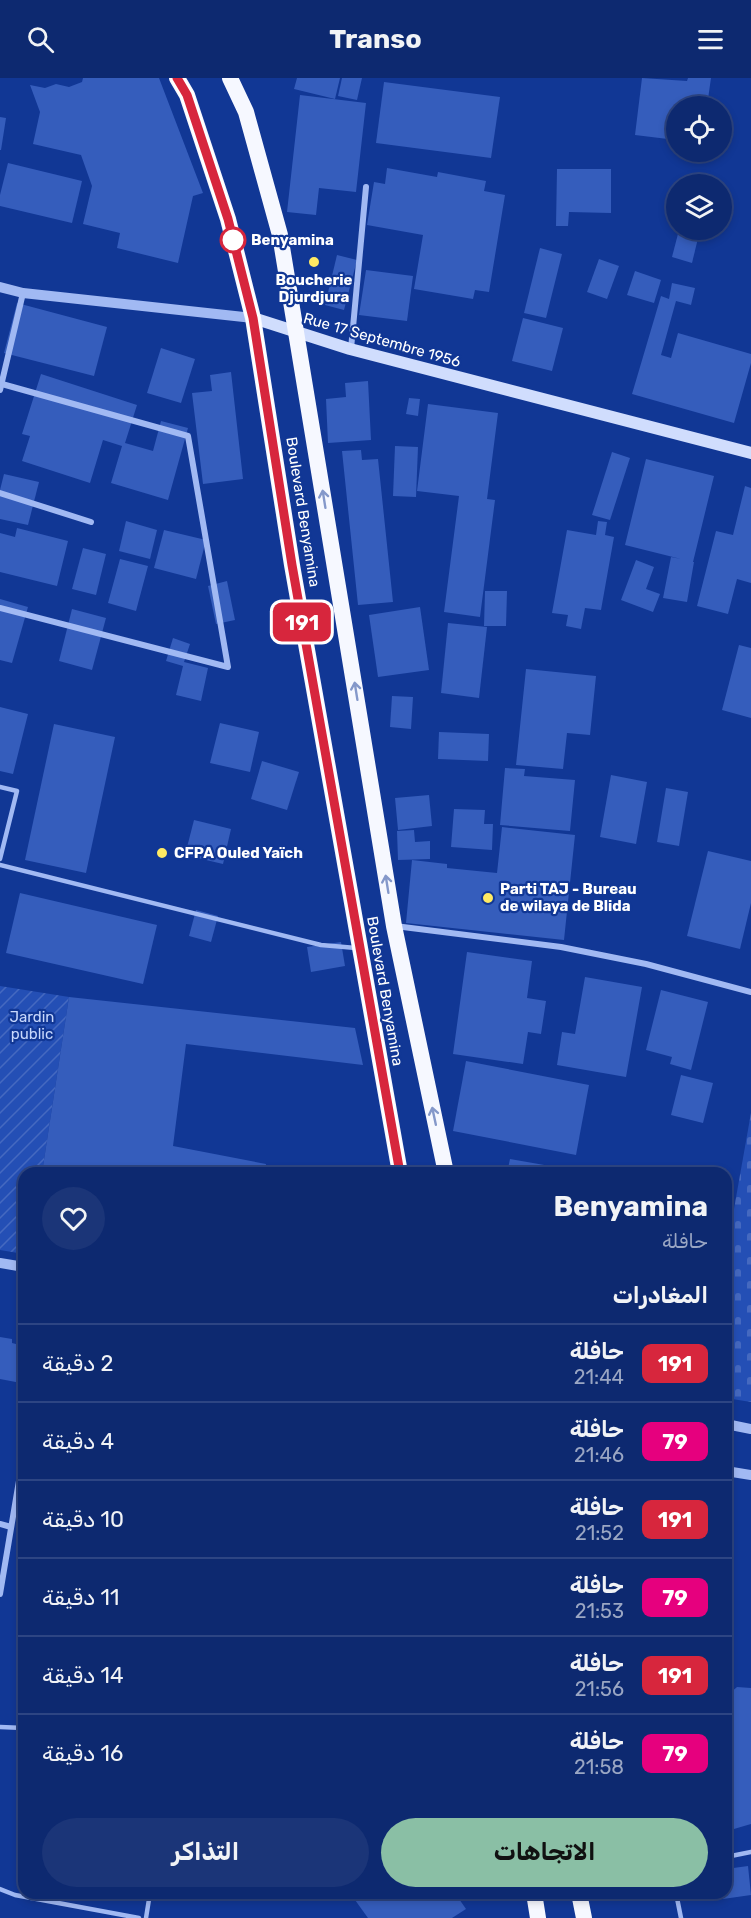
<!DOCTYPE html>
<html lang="ar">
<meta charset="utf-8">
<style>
body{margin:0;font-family:Rubik,Cairo,sans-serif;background:#1b3578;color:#f1f3f6;direction:rtl;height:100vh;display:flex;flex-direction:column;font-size:22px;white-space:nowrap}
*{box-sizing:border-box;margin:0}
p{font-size:20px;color:#9aa6c3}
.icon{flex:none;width:33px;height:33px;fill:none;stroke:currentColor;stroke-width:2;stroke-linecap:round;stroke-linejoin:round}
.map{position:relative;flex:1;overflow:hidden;direction:ltr}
.details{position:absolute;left:18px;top:1089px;width:714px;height:732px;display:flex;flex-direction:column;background:#0d2970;border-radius:18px;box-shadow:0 3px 9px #0003,0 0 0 2px #2d4583;direction:rtl}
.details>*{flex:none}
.badge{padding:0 12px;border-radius:9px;font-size:21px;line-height:39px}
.tools{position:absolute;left:666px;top:18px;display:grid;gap:12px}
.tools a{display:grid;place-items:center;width:66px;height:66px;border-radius:50%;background:#0d2970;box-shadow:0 3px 9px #0003,0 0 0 2px #2d4583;font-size:30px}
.map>.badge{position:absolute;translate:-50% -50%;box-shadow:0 0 0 3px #fff}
h2{padding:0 24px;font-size:22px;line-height:54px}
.round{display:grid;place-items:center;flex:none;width:63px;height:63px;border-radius:32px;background:#1b3578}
.head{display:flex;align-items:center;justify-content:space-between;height:102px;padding:0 24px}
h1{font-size:28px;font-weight:700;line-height:45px}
.cta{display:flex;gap:12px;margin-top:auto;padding:12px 24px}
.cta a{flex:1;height:69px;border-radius:36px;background:#8abfa5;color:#111;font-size:24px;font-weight:700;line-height:69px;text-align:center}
.cta a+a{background:#1b3578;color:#f1f3f6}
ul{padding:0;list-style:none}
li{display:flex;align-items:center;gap:18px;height:78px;padding:0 24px;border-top:2px solid #2d4583}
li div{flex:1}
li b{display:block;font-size:22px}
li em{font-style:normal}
li .badge{min-width:66px;font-weight:700;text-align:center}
header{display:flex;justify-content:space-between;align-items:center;height:78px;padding:0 24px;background:#0d2970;font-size:27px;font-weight:700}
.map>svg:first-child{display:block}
</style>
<header><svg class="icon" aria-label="menu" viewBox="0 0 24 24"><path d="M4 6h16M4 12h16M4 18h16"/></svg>Transo<svg class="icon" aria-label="search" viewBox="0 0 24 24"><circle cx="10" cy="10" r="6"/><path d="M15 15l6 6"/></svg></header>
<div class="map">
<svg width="751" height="1840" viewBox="0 0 751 1840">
<defs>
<pattern id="cemetery-stones" width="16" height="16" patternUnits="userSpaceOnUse" patternTransform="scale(1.5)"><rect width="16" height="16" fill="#244fb5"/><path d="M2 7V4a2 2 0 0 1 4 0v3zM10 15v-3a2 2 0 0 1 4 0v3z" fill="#4569c0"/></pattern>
<pattern id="garden-furrows" width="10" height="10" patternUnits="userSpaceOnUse" patternTransform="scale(1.5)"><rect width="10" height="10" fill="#244fb5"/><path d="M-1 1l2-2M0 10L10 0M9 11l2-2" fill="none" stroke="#4569c0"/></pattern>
</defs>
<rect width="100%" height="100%" fill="#113795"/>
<polygon fill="url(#cemetery-stones)" points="751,1035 751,1324 726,1320 726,1176"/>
<polygon fill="url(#garden-furrows)" points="0,908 69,919 42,1095 24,1095 24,1176 0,1172"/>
<g fill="#355dbc">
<polygon points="83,0 159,0 203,115 193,118 178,185 117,170 120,155 83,146 92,108 81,77 33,66 40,34 30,7 45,10 56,6 69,9 82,4"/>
<polygon points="297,0 340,0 335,21 294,11"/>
<polygon points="342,0 362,0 357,22 338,18"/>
<polygon points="642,0 687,3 688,0 711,0 707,28 676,28 676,62 635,57"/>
<polygon points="384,4 500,19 491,80 376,65"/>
<polygon points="300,17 366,25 356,114 319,110 316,137 287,134"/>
<polygon points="0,39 6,40 1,72 0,72"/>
<polygon points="8,85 82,103 72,145 0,128 0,117"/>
<polygon points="387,90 437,99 438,94 486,103 484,113 505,117 489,214 475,212 473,221 414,211 423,157 367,147 374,104 385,106"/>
<polygon points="557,91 611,91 611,135 569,134 568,148 556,148"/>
<polygon points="679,152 700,152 692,185 672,179"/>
<polygon points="540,170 562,176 546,240 524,235"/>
<polygon points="337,177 357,182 344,232 325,227"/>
<polygon points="599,181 619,188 607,221 587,214"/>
<polygon points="366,192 413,198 407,243 359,237"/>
<polygon points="635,193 661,202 654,225 627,217"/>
<polygon points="672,205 695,210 691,227 676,223 661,277 671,280 678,255 751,276 751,285 734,345 632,316 661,218 669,221"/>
<polygon points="17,225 107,249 94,298 4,275"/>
<polygon points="523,240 563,250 552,293 512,283"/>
<polygon points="161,270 195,281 181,325 147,315"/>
<polygon points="231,294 243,401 203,406 192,315 212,313 210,297"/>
<polygon points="41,296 137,327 125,365 153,373 161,343 188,350 168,422 111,405 122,368 103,362 90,405 22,383 30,358 22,356"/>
<polygon points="368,303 371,362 328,365 326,321 346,319 345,305"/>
<polygon points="409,320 420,321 418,338 406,336"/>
<polygon points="428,326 498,335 487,421 495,422 480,539 444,534 459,418 417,413"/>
<polygon points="395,368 418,369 416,419 393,418"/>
<polygon points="361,372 362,382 378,381 393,524 358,527 342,373"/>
<polygon points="612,374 630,380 610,442 592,437"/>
<polygon points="646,381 714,398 693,484 694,484 687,524 663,520 671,479 681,481 625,467"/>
<polygon points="4,396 39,404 28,447 0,441 0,412"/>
<polygon points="745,408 751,410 751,505 737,501 728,536 697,528 716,453 733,457"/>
<polygon points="126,443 157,452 150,481 119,473"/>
<polygon points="598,443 607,444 605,457 614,459 601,532 585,530 581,551 566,548 568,537 552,535 567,452 596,457"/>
<polygon points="17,450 68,463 57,508 0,494 0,455 15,459"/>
<polygon points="164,452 206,462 196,501 154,490"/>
<polygon points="83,470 106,476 96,517 72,511"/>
<polygon points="120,481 148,488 136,533 108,525"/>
<polygon points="636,482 654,489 646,511 660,516 653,534 621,522"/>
<polygon points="227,503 235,542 216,546 208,508"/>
<polygon points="485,513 507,513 506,548 484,548"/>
<polygon points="0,521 28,529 12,585 0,582"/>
<polygon points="420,529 429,592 378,599 369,537"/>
<polygon points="72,531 106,540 92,592 59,583"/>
<polygon points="448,545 487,549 479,620 441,615"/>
<polygon points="173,560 190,566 184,584 208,590 201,623 176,617 183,588 166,583"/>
<polygon points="739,567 751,570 751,640 722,632"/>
<polygon points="526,591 596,598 590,657 567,655 563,691 516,687"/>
<polygon points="392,618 413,619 411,651 390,649"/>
<polygon points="0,629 28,636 13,696 0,693"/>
<polygon points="220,645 259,654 250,694 210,685"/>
<polygon points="54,646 115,659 86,795 25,782"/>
<polygon points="439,654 489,656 488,683 438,681"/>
<polygon points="262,683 299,694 287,732 251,721"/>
<polygon points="505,690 525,691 524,698 575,702 570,753 500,747"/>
<polygon points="611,697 647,704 636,766 600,759"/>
<polygon points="666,710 688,714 679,768 657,764"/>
<polygon points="429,717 432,748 398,752 395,720"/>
<polygon points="454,731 485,732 484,746 493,746 492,772 451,769"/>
<polygon points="194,742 231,751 223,786 185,777"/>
<polygon points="502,749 575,757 564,862 406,845 412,782 447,786 447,790 497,795"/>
<polygon points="414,752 415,764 430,763 430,781 398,782 397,753"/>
<polygon points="708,773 751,783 751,825 740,871 687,858"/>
<polygon points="20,815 157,847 143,906 6,875"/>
<polygon points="196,832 218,838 211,864 189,858"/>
<polygon points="341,864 345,888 311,894 307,869"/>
<polygon points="467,874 532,883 527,920 546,923 541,956 528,954 523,986 453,976"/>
<polygon points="585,899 642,909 626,999 557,987 562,954 575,956"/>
<polygon points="661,912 708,924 691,992 670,986 672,979 646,972"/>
<polygon points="69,919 355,950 363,987 186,966 173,1068 266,1086 265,1095 42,1095"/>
<polygon points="466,983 589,1007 576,1077 453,1053"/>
<polygon points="681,997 713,1005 703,1045 671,1037"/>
<polygon points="510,1081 550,1088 549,1095 507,1095"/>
<polygon points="0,1259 12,1261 12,1265 24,1268 24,1287 21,1305 0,1301"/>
<polygon points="737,1609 751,1610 751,1746 727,1753 727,1626 729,1616"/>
<polygon points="748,1788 751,1817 723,1821 722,1815 726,1815 726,1791"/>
<polygon points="350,1815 455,1815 466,1831 452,1840 368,1840"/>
</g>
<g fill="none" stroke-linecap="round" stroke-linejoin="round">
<g stroke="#a1b9f3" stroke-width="4.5">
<polyline points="0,709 17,713 0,781"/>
<polyline points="0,787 321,867 356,870"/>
<polyline points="0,1649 24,1650"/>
<polyline points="726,1779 751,1774"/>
<polyline points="0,1811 15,1817 139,1840"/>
<polyline points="676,1815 681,1840"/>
<polyline points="146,1840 150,1815"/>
</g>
<g stroke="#a1b9f3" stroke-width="6">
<polyline points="351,271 366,109"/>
<polyline points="0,312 23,215"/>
<polyline points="0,415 91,444"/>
<polyline points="0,530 228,589 188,358 2,306"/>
<polyline points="395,848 561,869 646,886 751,914"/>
<polyline points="0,1446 11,1449"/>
<polyline points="0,1516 24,1373"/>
</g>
<g stroke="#a1b9f3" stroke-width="10">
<polyline points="0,209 23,215 253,240"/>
<polyline points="0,1185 24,1189"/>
<polyline points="726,1346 751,1351"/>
<polyline points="726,1393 751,1397"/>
</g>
<polyline stroke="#d0ddfd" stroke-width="12" points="253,240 350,271 751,375"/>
<g stroke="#f6f8ff" stroke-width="16">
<polyline points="177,0 187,17 228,141 253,240 292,487 400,1095"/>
<polyline points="230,0 246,34 280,157 394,848 446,1095"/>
<polyline points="534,1815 538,1840"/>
<polyline points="579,1815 584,1840"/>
</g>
</g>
<defs><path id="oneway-shaft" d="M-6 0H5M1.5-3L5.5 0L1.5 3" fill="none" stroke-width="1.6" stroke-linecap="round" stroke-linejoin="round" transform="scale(1.5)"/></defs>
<g stroke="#8498ca">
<use href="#oneway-shaft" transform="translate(324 421) rotate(-99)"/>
<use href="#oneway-shaft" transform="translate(356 613) rotate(-99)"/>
<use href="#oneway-shaft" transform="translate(387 806) rotate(-99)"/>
<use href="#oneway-shaft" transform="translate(434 1038) rotate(-102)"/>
</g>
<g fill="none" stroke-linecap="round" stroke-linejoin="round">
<defs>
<polyline id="line" points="177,0 187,17 228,141 253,240 292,487 400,1095"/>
</defs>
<use href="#line" stroke="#fff" stroke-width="14"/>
<use href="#line" stroke="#d7263d" stroke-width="9"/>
</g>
<circle fill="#fff" stroke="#d7263d" stroke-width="3" cx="233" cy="162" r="12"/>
<g fill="#ffea63" stroke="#113795" stroke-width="2">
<circle cx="314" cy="184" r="6"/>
<circle cx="162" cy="775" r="6"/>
<circle cx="488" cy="820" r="6"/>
</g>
<g text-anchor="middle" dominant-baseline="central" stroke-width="4.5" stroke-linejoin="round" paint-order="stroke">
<g font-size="15" font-weight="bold" fill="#fff" stroke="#113795" text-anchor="start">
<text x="251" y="162">Benyamina</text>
</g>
<g font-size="15" font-weight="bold" fill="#fff" stroke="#113795" text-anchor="start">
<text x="314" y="202" text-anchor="middle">Boucherie<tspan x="314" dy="17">Djurdjura</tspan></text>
<text x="174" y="775">CFPA Ouled Yaïch</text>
<text x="500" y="811">Parti TAJ - Bureau<tspan x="500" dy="17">de wilaya de Blida</tspan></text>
</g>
<g font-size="15" fill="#fff" stroke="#113795">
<text transform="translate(382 262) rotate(16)">Rue 17 Septembre 1956</text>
<text transform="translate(303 434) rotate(81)">Boulevard Benyamina</text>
<text transform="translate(385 913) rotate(80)">Boulevard Benyamina</text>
</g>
<g font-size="15" fill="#c8d8fd" stroke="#113795">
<text x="32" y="939">Jardin<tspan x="32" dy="17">public</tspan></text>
</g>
</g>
</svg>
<div class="tools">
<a><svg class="icon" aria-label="locate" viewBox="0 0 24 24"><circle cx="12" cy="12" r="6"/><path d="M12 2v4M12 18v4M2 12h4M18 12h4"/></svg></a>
<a><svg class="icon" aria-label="layers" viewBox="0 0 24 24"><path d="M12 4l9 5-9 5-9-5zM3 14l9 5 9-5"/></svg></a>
</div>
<b class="badge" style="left:302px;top:544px;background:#d7263d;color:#fff">191</b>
<section class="details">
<div class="head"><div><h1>Benyamina</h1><p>حافلة</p></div><a class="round"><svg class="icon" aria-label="heart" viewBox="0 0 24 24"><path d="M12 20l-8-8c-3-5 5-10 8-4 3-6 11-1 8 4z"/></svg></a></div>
<h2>المغادرات</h2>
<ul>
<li><span class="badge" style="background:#d7263d;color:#fff">191</span><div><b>حافلة</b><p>21:44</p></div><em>2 دقيقة</em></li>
<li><span class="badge" style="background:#e6007e;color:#fff">79</span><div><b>حافلة</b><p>21:46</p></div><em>4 دقيقة</em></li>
<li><span class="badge" style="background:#d7263d;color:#fff">191</span><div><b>حافلة</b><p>21:52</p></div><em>10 دقيقة</em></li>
<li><span class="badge" style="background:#e6007e;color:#fff">79</span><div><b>حافلة</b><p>21:53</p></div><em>11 دقيقة</em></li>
<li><span class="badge" style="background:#d7263d;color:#fff">191</span><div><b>حافلة</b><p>21:56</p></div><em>14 دقيقة</em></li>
<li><span class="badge" style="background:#e6007e;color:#fff">79</span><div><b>حافلة</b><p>21:58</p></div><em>16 دقيقة</em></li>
</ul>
<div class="cta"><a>الاتجاهات</a><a>التذاكر</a></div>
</section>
</div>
